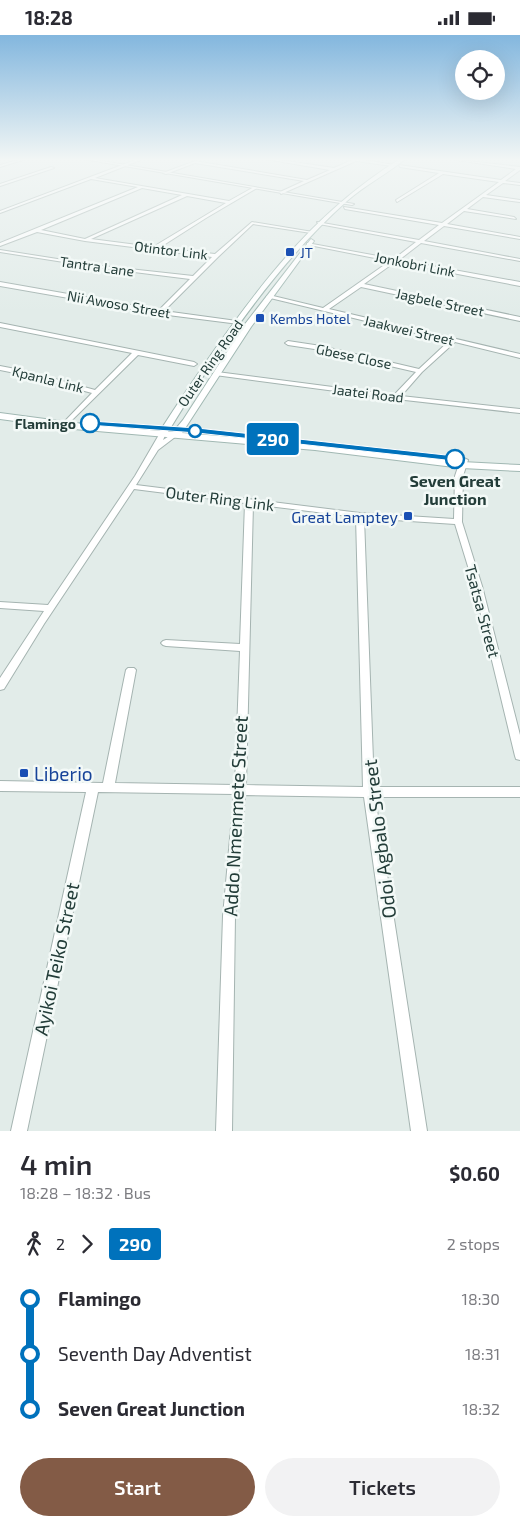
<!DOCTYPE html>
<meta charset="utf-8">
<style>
body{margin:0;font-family:"Exo 2",sans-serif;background:#f2f2f3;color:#2b2b33;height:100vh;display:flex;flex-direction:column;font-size:19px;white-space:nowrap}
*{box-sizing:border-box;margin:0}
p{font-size:16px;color:#7c7c81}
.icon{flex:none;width:28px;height:28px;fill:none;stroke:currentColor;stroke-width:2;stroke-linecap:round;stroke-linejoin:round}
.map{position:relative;height:1096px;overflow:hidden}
.details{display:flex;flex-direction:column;background:#fff;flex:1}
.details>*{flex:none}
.badge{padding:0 10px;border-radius:4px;font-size:18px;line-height:32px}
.buttons{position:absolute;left:455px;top:15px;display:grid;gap:10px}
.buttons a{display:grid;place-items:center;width:50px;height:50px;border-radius:50%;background:#fff;box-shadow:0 5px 20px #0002;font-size:25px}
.map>.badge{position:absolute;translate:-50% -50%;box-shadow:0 0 0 2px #fff}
.legs{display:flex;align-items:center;gap:8px;height:55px;padding:0 20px;font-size:16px}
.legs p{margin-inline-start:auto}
.overview{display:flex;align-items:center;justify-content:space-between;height:85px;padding:0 20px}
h1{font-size:28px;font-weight:600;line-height:38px}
.button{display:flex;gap:10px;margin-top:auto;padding:10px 20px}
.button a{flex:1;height:58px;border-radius:30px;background:#835b46;color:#fff;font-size:20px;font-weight:600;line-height:58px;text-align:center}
.button a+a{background:#f2f2f3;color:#2b2b33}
ul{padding:0 20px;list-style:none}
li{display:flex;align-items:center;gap:18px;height:55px;font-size:19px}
li i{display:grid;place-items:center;width:8px;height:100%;margin:0 6px;background:currentColor}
li i::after{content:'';width:12px;height:12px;margin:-6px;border:4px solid;border-radius:50%;background:#fff}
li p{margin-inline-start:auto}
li:first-child i{background:linear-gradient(#0000 50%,currentColor 0)}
li:last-child i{background:linear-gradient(currentColor 50%,#0000 0)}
.status{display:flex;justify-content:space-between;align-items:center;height:35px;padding:0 25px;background:#fff;direction:ltr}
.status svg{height:14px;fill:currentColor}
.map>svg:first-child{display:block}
</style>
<div class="status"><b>18:28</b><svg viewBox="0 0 49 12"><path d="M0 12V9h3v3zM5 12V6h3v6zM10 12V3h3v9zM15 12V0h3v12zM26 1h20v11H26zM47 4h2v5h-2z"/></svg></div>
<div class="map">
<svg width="520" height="1096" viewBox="0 0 520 1096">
<rect width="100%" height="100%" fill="#e2ece9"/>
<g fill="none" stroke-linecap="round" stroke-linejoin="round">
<defs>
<g id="minor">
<polygon points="21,124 26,124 0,132 0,130"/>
<path d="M 138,124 L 143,124 L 95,143 L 229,166 L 254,152 L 257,153 L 206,183 L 159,213 L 215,219 L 252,187 L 313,197 L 311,198 L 253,189 L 218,222 L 164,276 L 237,286 L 240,288 L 239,289 L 160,279 L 0,251 L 0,247 L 159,275 L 190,244 L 102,233 L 0,217 L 0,215 L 102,231 L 193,241 L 212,222 L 85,206 L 37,197 L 0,211 L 0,208 L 138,152 L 91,144 L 0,178 L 0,176 ZM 142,153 L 182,160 L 85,204 L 41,195 ZM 187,161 L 226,168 L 153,212 L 91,204 Z"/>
<polygon points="265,124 273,124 334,133 352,125 351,124 359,124 394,130 392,131 356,126 281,159 280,157 304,146 195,128 166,139 163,138 195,126 307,145 330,135"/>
<polygon points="450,124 520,132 520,135 505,146 520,148 520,150 503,148 486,160 520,165 520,167 483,162 467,174 514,182 516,184 464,176 447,189 520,202 520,204 444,191 424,206 520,224 520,226 421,208 399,225 520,247 520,251 395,227 364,249 520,282 520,286 361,252 329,274 520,319 520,323 455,307 422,337 401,361 520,374 520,378 396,364 215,340 214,339 217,337 394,360 416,337 321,315 288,310 285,308 288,306 321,311 419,334 449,306 266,262 269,260 323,273 390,226 309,210 307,210 307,208 394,224 416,207 319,189 317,187 419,205 439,190 345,174 344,172 442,188 499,147 443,139 397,167 396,165 439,138 400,132 399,130 501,145 516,134"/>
<polygon points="51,132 54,133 0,151 0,149"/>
<polygon points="0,288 194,327 197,329 194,331 138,320 67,390 65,391 62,389 63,388 92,358 25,340 0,335 0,331 26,336 95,355 132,318 0,292"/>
<path d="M 163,396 L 166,398 L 163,405 L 174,398 L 178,398 L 179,399 L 158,415 L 136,450 L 360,478 L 454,484 L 455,441 L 461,423 L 464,423 L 468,425 L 463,441 L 462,487 L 482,551 L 520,700 L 520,725 L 516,724 L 515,721 L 474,551 L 455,489 L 364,483 L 374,752 L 520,752 L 520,762 L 375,762 L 427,1096 L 411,1096 L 364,762 L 245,760 L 235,881 L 232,1096 L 216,1096 L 223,881 L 234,759 L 98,757 L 27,1096 L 11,1096 L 86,757 L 0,756 L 0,746 L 103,748 L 126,635 L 128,633 L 134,633 L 136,635 L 115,748 L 235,750 L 240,616 L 166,611 L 163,610 L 161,608 L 163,606 L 166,605 L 240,609 L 245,468 L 134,454 L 44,589 L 4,654 L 0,655 L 0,643 L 44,576 L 0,573 L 0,567 L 48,570 L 135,441 L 160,398 ZM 253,469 L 356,482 L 363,752 L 246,750 Z"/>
</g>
<polygon id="tertiary" points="83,124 91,124 354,169 352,170"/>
<path id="secondary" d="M 400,124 L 405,124 C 387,139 365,150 347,166 C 278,227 216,318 168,397 L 173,397 L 183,385 L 245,289 L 311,204 L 314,206 L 251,292 L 182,398 L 315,409 L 462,427 L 520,430 L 520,436 L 462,433 L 315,415 L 74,394 L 0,384 L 0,378 L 75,388 L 160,396 C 177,369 195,343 213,317 C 267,240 319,174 400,124 Z"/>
</defs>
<use href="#minor" stroke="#a5b4b1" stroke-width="2"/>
<use href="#tertiary" stroke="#a5b4b1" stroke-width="2"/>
<use href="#secondary" stroke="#a1b8b3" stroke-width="2"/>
<use href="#minor" fill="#fff" fill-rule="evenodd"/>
<use href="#tertiary" fill="#fff" fill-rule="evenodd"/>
<use href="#secondary" fill="#fff" fill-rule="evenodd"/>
</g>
<linearGradient id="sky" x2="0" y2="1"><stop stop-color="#83b7de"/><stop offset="0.45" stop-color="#f2f6f5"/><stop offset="1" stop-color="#f2f6f5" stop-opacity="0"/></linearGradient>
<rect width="520" height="277" fill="url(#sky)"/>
<polygon fill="#0072bc" stroke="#fff" points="90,386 197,393 455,421 459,424 455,426 197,398 88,390 88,387"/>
<g fill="#1a4fb4" stroke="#f3f9f7" stroke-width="2">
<rect x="285" y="212" width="10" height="10" rx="2.5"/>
<rect x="255" y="278" width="10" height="10" rx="2.5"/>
<rect x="403" y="476" width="10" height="10" rx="2.5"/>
<rect x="19" y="733" width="10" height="10" rx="2.5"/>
</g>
<g fill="#fff" stroke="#0072bc" stroke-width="2.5">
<circle cx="90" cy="388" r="9"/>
<circle cx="195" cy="396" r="6"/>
<circle cx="455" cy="424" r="9"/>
</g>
<g text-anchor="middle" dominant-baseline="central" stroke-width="5" stroke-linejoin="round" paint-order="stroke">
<g font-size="14" fill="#233d39" stroke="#f3f9f7">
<text transform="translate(171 215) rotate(7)">Otintor Link</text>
<text transform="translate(415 229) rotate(11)">Jonkobri Link</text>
<text transform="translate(97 231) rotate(8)">Tantra Lane</text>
<text transform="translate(440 267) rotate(12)">Jagbele Street</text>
<text transform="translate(119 269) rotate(10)">Nii Awoso Street</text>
<text transform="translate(409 295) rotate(13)">Jaakwei Street</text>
<text transform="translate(354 321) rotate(12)">Gbese Close</text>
<text transform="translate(210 328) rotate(-55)">Outer Ring Road</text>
<text transform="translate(48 344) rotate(14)">Kpanla Link</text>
<text transform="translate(368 358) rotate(7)">Jaatei Road</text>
</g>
<g font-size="14" fill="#164399" stroke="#f3f9f7" text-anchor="start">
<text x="300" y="217">JT</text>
<text x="270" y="283">Kembs Hotel</text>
</g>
<g font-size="14" font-weight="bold" fill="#233d39" stroke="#f3f9f7" text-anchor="end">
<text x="76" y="388">Flamingo</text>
</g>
<g font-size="16" font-weight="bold" fill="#233d39" stroke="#f3f9f7">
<text x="455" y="445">Seven Great<tspan x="455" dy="18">Junction</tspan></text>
</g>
<g font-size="16" fill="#233d39" stroke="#f3f9f7">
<text transform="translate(220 463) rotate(7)">Outer Ring Link</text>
<text transform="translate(483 576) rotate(75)">Tsatsa Street</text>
</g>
<g font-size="16" fill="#164399" stroke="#f3f9f7" text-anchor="end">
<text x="398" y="481">Great Lamptey</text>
</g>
<g font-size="19" fill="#164399" stroke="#f3f9f7" text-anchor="start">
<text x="34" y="738">Liberio</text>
</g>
<g font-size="19" fill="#233d39" stroke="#f3f9f7">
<text transform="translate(235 781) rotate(-87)">Addo Nmenmete Street</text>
<text transform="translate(379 804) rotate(-97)">Odoi Agbalo Street</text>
<text transform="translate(56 924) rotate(-78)">Ayikoi Teiko Street</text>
</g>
</g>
</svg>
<div class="buttons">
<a><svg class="icon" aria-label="locate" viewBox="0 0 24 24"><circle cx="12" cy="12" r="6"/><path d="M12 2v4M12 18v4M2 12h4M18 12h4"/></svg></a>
</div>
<b class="badge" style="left:273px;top:404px;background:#0072bc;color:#fff">290</b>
</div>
<section class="details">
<div class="overview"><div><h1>4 min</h1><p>18:28 – 18:32 · Bus</p></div><b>$0.60</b></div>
<div class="legs"><svg class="icon" aria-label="walk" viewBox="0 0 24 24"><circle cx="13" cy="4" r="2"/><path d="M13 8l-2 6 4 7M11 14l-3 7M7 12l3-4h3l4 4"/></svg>2<svg class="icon" aria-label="forward" viewBox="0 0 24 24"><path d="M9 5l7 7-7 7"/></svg><b class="badge" style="background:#0072bc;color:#fff">290</b><p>2 stops</p></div>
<ul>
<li><i style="color:#0072bc"></i><b>Flamingo</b><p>18:30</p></li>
<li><i style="color:#0072bc"></i><span>Seventh Day Adventist</span><p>18:31</p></li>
<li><i style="color:#0072bc"></i><b>Seven Great Junction</b><p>18:32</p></li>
</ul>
<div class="button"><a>Start</a><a>Tickets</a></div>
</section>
